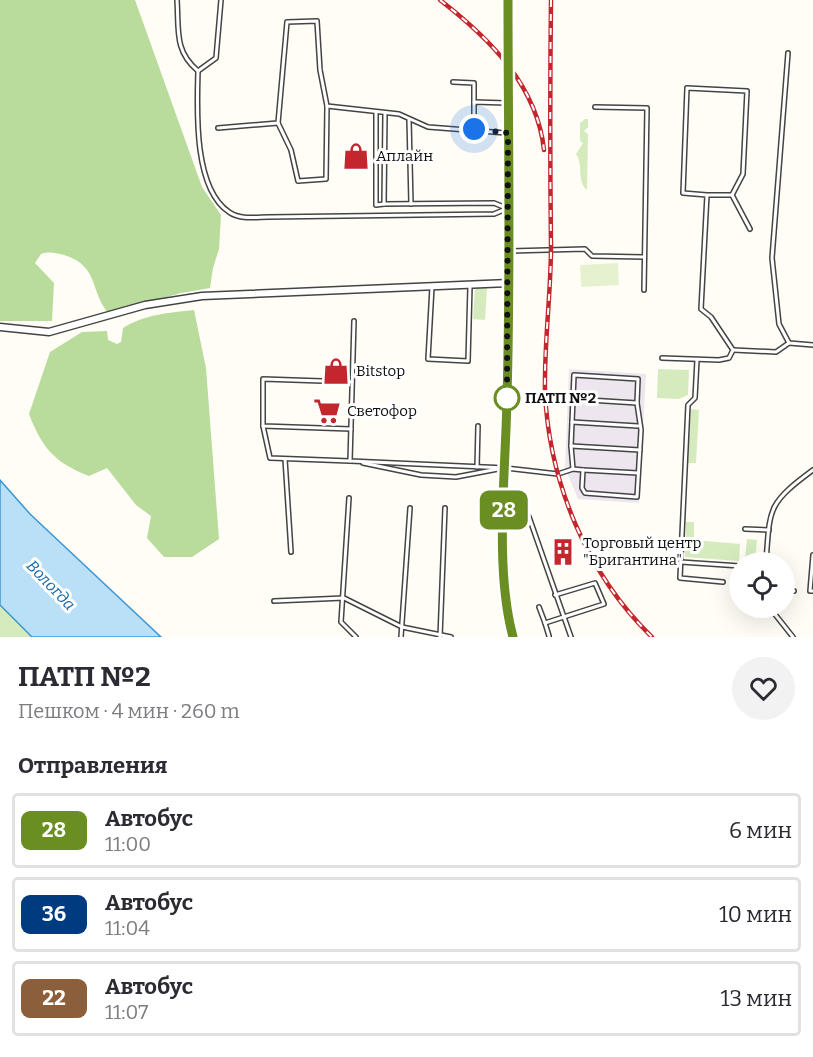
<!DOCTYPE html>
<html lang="ru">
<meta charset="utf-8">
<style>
body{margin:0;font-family:Bitter,serif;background:#f2f2f3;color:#2b2b33;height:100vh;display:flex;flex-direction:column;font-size:22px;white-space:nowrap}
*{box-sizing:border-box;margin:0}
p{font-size:20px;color:#7c7c81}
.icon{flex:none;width:33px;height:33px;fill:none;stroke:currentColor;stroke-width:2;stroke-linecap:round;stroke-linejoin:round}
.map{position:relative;height:637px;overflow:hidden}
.drawer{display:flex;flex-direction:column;background:#fff;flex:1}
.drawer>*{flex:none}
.badge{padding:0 12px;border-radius:9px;font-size:21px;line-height:39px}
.fabs{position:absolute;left:729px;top:552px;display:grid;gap:12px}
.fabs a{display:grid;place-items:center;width:66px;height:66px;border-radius:50%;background:#fff;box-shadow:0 6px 24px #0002;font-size:30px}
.you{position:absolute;width:30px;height:30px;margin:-15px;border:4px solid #fff;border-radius:50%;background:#1a73e8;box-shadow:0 0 0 9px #1a73e833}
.map>.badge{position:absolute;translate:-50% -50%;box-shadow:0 0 0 3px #fff}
h2{padding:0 18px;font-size:22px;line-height:54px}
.round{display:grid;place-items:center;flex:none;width:63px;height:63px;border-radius:32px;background:#f2f2f3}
.overview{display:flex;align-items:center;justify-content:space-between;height:102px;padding:0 18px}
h1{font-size:28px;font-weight:700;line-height:45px}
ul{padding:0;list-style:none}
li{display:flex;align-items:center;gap:18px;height:75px;margin:0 12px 9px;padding:0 6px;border:3px solid #e1e1e2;border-radius:6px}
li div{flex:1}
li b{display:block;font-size:22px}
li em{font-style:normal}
li .badge{min-width:66px;font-weight:700;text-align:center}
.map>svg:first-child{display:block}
</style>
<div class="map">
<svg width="813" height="637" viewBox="0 0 813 637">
<rect width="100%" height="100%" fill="#fffdf5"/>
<polygon fill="#eee6ef" points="569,369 646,374 639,503 578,499 565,468"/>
<g fill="#d5ebbd">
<path d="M 585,119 L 588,119 L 588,127 L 584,131 L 588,134 L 587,190 C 576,181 584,165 576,154 L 583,143 L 580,141 L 580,123 Z"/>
<polygon points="475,287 487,288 485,320 473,319"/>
<polygon points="658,369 689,370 688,395 679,399 657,398"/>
<polygon points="691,409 699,410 696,463 688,463"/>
<polygon points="686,522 694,522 694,540 740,544 739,561 685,557"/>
<polygon points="747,539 757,540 755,561 745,560"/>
<polygon points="0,605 32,637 0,637"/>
</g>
<g fill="#b9dc9c">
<path d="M 0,0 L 135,0 L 202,187 L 221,215 L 219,249 L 213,268 L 210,288 L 181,293 L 109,314 C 89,291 100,266 64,255 C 55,253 50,251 41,254 L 35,263 L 54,283 L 52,321 L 0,321 Z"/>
<path d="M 194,310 L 206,368 L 219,539 L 192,557 L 164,557 L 147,538 L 151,516 L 136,505 L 107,468 L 89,476 C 55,463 42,448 29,414 L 50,352 L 82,332 L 107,331 L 108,340 L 117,344 L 121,342 L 123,328 C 145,314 169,313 194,310 Z"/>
</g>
<polygon fill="#e6f2cf" points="618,263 619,285 581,287 580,265"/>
<polygon fill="#b9e0f7" stroke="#3f96cf" stroke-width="1.5" points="0,480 30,514 161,637 32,637 0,605"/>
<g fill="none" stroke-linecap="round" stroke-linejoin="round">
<defs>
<g id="lane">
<path d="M 177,0 C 179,30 174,51 198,71 C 197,108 193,188 229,212 C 240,220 256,217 269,217 L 494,214 L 506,209"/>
<polyline points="788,53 772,258 779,324 789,343 813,345"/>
<polyline points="198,71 216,58 221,0"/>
<polyline points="453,82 474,83 474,102"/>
<polyline points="595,107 647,108 644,290"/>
<polyline points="376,113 376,205 384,204"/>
<polyline points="385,114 384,204 494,203 506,208"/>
<polyline points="409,119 411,204"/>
<polyline points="278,123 291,150 298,181 326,179 327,106"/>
<polyline points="218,128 278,123 287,22 317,21 320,70 327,106 399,114 428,127 506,133"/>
<polyline points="474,131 474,102 506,103"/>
<polyline points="732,195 750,229"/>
<polyline points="510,251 585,249 592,256 644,257"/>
<polyline points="432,287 428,359 468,361 470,286"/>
<polyline points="354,321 350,461 506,468 558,474 573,469 583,470 582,488 585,493 637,497 641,430 637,403 638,379 574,375 571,446 573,469"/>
<polyline points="733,350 776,352 789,343"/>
<polyline points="662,358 719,360 729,358 733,350 711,317 701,309 707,195 683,193 687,88 747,91 743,174 732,195 707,195"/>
<polyline points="697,360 695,398 688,405 680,578 723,582"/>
<polyline points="573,399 637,403"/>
<polyline points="572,422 638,426"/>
<polyline points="263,426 270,458 350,461"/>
<polyline points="351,429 263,426 263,379 352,382"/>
<polyline points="571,446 640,450"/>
<polyline points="285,459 291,552"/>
<polyline points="363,463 421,475 456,477 498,469"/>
<polyline points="477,467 478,426"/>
<polyline points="583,470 638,473"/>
<polyline points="505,495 519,503 529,517 571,637"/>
<polyline points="349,498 341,622 356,637"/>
<polyline points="745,529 769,530"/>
<polyline points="813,555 810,591 813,591"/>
<polyline points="681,562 740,566"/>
<path d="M 766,562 C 770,508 767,504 813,470"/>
<polyline points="784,590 794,591"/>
<polyline points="274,601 344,598 402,627 451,637"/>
<polyline points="539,607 545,623 604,604 595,583 555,595"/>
<polyline points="770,608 793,637"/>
<polyline points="545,623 549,636"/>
<polyline points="401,637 410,508"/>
<polyline points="440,637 445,508"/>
</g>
<polyline id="street" points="0,327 49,332 145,305 202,296 509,283"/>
<path id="secondary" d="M 509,0 C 508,132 511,264 507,396 C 505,470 494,567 513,637"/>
</defs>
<use href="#lane" stroke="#444" stroke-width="6"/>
<use href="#street" stroke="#444" stroke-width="9"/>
<use href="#secondary" stroke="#333" stroke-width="11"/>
<use href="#lane" stroke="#fff" stroke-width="3"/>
<use href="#street" stroke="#fff" stroke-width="6"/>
<use href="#secondary" stroke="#fff6b0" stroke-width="8"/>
<defs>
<g id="rail">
<path d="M 440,0 C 489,38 537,85 544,150"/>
<path d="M 551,0 C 550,82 550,164 551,246 C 551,294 544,343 545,392 C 549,482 587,574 652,637"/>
</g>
</defs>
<use href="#rail" stroke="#c4262e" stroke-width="4.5"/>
<use href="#rail" stroke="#fff" stroke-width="2" stroke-dasharray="7" stroke-linecap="butt"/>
</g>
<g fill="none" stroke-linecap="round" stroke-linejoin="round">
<defs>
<path id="line" d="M 508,0 C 508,132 511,264 507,396 C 506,470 494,567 513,637"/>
</defs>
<use href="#line" stroke="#fff" stroke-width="14"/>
<use href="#line" stroke="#6b8e23" stroke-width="9"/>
<polyline stroke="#111" stroke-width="6" stroke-dasharray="0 10.8" points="474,129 508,133 507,398"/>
</g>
<defs>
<symbol id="shop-bare" viewBox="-9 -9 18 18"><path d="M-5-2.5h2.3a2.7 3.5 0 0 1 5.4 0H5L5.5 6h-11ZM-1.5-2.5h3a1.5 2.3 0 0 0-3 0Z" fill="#c4262e" stroke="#fff" stroke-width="2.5" paint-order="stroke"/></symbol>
<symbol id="supermarket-bare" viewBox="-9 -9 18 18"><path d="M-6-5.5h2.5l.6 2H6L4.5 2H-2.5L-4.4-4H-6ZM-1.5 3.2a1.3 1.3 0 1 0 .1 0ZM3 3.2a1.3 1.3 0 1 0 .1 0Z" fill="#c4262e" stroke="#fff" stroke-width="2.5" paint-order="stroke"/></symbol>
<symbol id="building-bare" viewBox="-9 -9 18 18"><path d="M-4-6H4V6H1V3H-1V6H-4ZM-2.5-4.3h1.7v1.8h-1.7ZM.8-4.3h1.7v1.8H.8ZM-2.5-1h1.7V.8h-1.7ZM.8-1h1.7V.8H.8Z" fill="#c4262e" stroke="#fff" stroke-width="2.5" paint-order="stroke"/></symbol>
</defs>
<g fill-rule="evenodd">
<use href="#shop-bare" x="337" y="137" width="38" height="38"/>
<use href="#shop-bare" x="317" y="352" width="38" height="38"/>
<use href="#supermarket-bare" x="308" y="392" width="38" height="38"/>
<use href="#building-bare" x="544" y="533" width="38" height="38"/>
</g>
<circle fill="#fff" stroke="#6b8e23" stroke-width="3" cx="507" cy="398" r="12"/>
<g text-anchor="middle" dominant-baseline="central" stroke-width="6" stroke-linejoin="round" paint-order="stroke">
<g font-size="15" fill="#111" stroke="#fff" text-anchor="start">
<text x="376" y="156">Аплайн</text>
<text x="356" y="371">Bitstop</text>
<text x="347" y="411">Светофор</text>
<text x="583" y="543">Торговый центр<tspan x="583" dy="17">"Бригантина"</tspan></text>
</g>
<g font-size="15" font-weight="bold" fill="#111" stroke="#fff" text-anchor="start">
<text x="525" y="398">ПАТП №2</text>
</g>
<g font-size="16" font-style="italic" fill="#1768a6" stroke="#fff">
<text transform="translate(51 585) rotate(46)">Вологда</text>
</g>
</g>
</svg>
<div class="fabs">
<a><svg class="icon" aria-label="locate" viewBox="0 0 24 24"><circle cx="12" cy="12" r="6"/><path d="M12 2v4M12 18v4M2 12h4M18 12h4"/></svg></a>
</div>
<div class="you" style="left:474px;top:129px"></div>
<b class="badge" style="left:504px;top:510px;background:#6b8e23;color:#fff">28</b>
</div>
<section class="drawer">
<div class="overview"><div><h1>ПАТП №2</h1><p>Пешком · 4 мин · 260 m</p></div><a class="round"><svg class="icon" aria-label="heart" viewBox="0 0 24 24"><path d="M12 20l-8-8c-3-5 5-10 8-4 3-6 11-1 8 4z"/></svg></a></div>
<h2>Отправления</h2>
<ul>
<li><span class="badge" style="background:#6b8e23;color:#fff">28</span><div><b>Автобус</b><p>11:00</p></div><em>6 мин</em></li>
<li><span class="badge" style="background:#003b80;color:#fff">36</span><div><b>Автобус</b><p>11:04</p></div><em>10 мин</em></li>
<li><span class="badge" style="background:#8b5e3c;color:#fff">22</span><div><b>Автобус</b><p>11:07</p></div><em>13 мин</em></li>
</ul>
</section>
